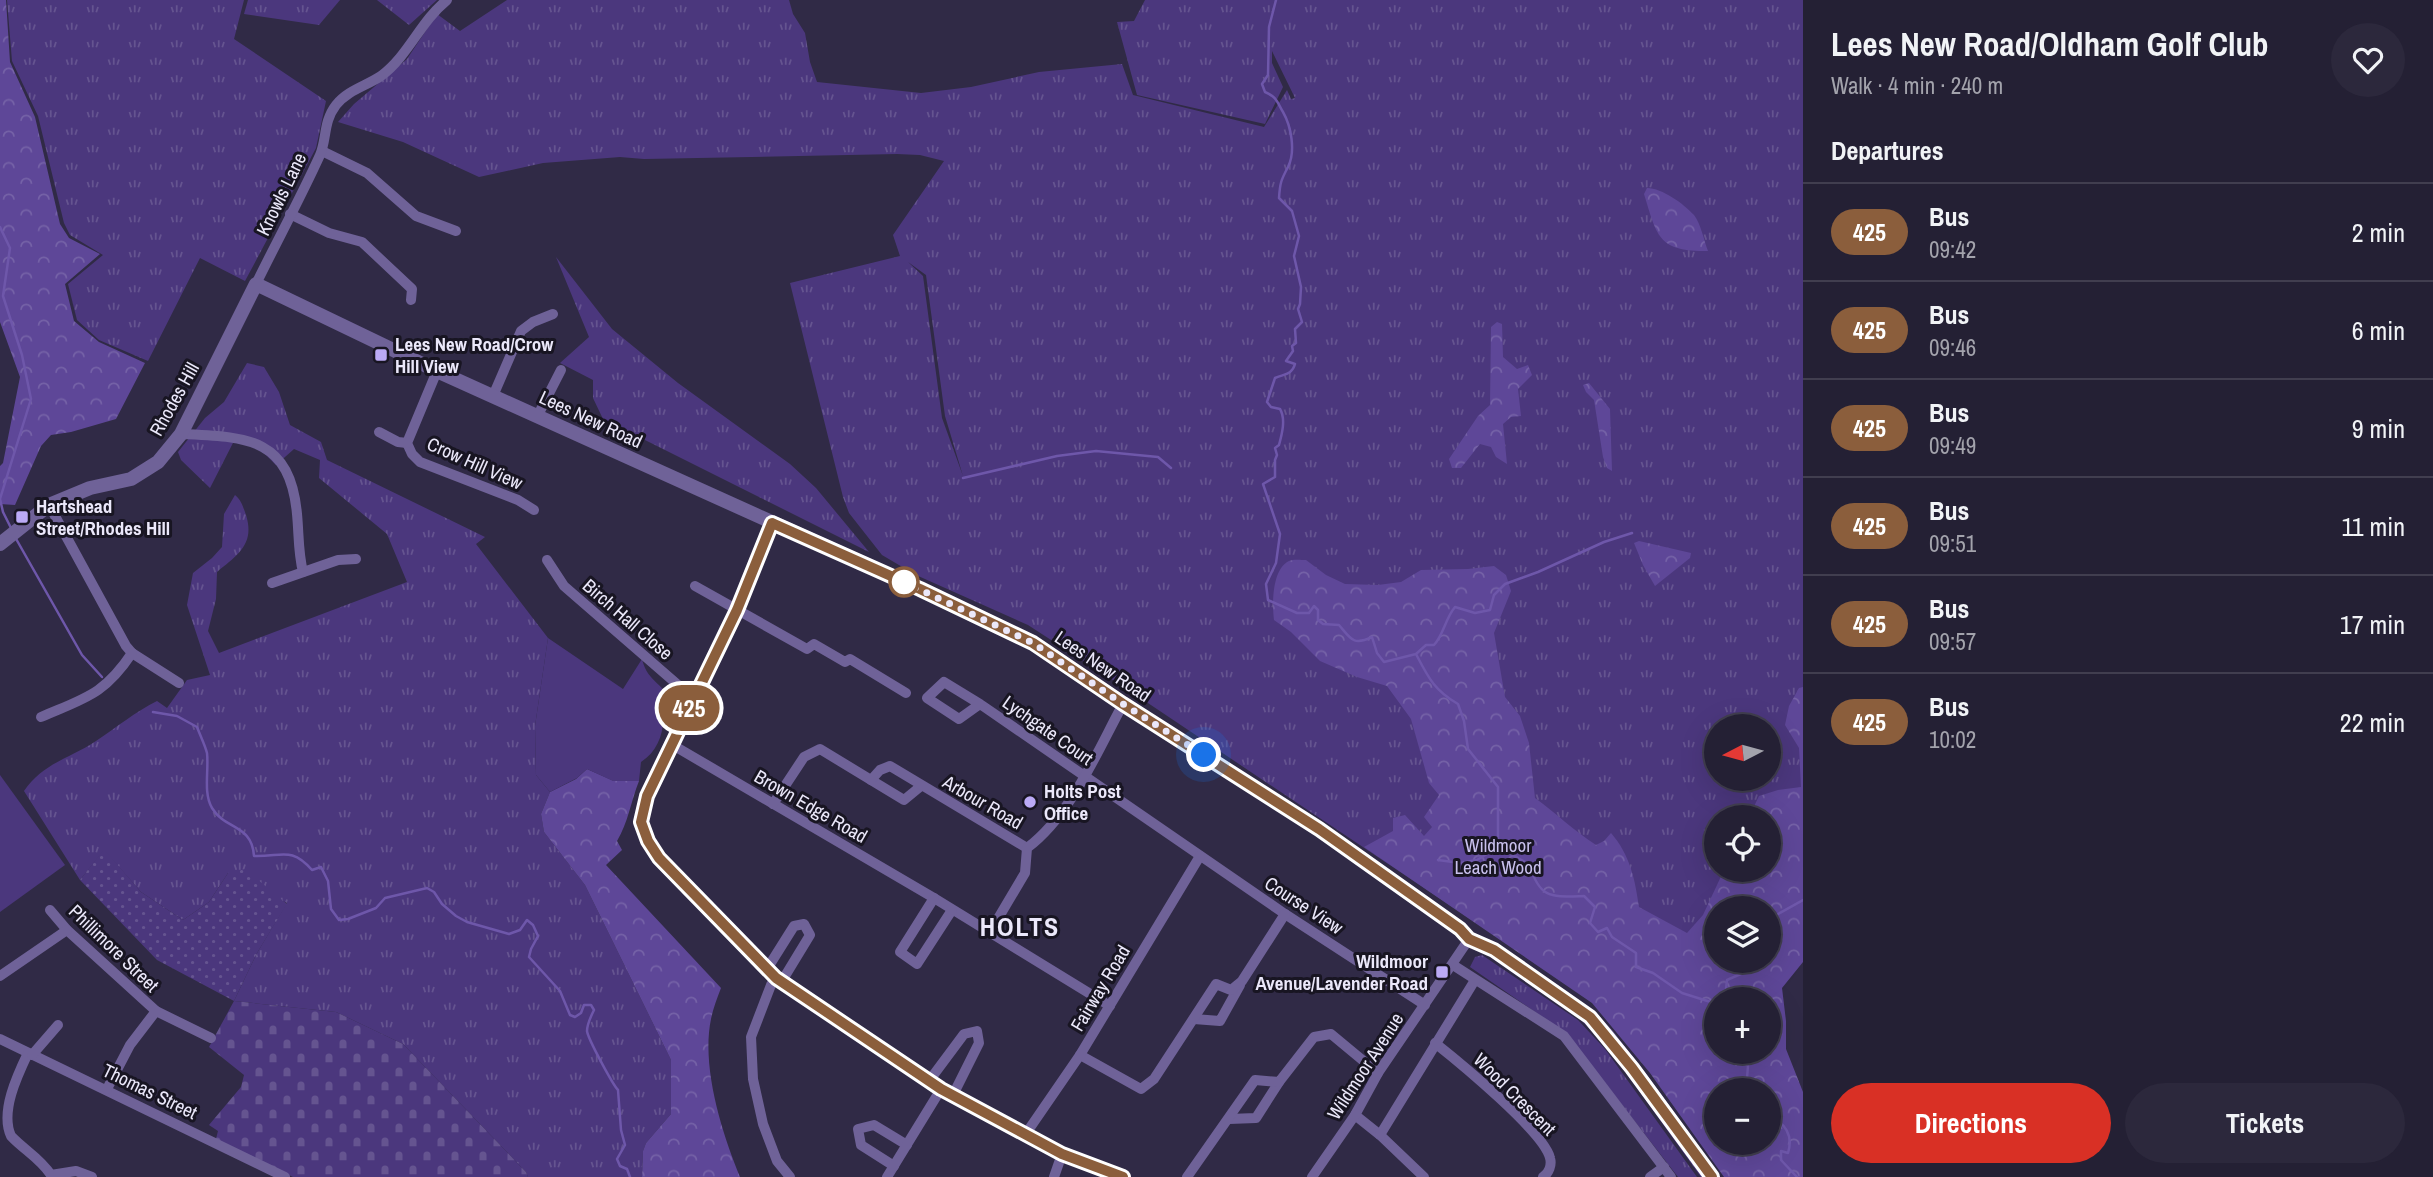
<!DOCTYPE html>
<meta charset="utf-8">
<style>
body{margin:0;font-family:"Archivo Narrow",sans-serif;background:#2c283c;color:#f1f3f6;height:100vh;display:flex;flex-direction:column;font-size:26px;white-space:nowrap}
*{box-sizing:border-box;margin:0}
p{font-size:23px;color:#a3a3ac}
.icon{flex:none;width:38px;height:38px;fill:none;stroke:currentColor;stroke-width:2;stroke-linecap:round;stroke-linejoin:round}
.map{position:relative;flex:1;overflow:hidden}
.details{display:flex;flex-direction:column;background:#242034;width:630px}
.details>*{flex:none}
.badge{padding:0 14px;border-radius:23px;font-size:24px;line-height:46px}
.needle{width:46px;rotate:264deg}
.fabs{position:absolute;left:1704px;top:714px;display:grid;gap:14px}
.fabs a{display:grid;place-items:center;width:77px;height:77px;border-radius:50%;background:#242034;box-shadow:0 7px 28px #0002,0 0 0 2px #413e4f;font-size:35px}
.you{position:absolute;width:35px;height:35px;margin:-18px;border:5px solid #fff;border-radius:50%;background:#1a73e8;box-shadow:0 0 0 10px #1a73e833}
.map>.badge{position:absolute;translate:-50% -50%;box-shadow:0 0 0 4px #fff}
h2{padding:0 28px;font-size:26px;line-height:63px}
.round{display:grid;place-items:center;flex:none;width:74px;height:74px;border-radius:37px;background:#2c283c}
.headline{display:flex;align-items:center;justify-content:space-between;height:119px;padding:0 28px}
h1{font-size:33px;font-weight:700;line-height:52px}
.button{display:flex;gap:14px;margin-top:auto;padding:14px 28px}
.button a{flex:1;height:80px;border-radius:42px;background:#d93025;color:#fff;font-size:28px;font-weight:700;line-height:80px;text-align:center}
.button a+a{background:#2c283c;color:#f1f3f6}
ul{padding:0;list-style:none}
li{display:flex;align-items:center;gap:21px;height:98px;padding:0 28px;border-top:2px solid #413e4f}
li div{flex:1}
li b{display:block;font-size:26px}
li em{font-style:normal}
li .badge{min-width:77px;font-weight:700;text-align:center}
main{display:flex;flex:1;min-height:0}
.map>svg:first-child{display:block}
</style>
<main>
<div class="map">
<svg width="1803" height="1177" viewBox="0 0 1803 1177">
<defs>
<pattern id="grass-tufts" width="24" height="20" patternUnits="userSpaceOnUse" patternTransform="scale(1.75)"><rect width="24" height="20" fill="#4b377d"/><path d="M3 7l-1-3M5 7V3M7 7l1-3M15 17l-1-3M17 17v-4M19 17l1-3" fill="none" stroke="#655490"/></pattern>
<pattern id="forest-crowns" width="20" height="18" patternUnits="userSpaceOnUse" patternTransform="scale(1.75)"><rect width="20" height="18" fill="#5e4798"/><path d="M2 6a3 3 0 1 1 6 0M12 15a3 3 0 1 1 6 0" fill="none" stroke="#7562a7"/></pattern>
<pattern id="cemetery-stones" width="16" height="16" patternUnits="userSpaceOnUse" patternTransform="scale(1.75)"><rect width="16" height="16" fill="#4b377d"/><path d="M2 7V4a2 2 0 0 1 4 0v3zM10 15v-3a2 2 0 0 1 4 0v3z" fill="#655490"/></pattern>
<pattern id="garden-dots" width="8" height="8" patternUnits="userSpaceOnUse" patternTransform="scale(1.75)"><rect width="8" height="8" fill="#4b377d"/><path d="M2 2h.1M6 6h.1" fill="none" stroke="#655490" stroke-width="1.8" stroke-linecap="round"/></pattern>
</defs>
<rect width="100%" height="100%" fill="#302a46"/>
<g fill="url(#grass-tufts)" fill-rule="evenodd">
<polygon points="7,0 244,0 234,39 326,101 316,148 245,281 200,258 148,361 99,340 77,320 68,284 103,255 70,235 64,223 38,116 12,61"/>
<polygon points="248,0 340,0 319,25 244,14"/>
<polygon points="377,0 437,0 409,25"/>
<path d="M 507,0 L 789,0 L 793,14 L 805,33 L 810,62 L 817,82 L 921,93 L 971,87 L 1039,72 L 1122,64 L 1133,95 L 1264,127 L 1287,90 L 1291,99 L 1295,98 L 1272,51 L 1272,63 L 1283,87 L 1265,124 L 1137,95 L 1117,22 L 1134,21 L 1145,0 L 1803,0 L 1803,787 L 1765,817 L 1717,817 L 1717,870 L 1736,870 L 1697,942 L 1527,957 L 1136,695 L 1028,625 L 916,575 L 882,555 L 849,513 L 843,497 L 790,283 L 900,256 L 893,235 L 944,161 L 920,155 L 897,154 L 644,159 L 620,157 L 543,163 L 479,177 L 403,142 L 338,122 L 354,104 L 407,59 L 437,14 L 460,31 ZM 908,262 L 926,275 L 945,416 L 963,476 L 942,418 L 923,276 ZM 1717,726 L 1769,726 L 1769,779 L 1717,779 Z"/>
<polygon points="556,257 612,329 678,383 790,464 816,488 869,552 603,419 593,398 593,380 560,363 589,337"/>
<path d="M 247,363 L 264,367 L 279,392 L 290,425 L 321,442 L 327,460 L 485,537 L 476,544 L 548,638 L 535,726 L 536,775 L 550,792 L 541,814 L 544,832 L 585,885 L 671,1060 L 671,1114 L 646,1143 L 643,1151 L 642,1177 L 528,1177 L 526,1172 L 403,1044 L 336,1012 L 234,1001 L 257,953 L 287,903 L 228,873 L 209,902 L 183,920 L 141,892 L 104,850 L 80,880 L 24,791 C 43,763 69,759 96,741 C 117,727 135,712 157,701 L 167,708 L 187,680 L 210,675 L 187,605 L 193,573 L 212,558 L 222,547 L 224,514 L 235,495 C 242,501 243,507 246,515 C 255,544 238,555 217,572 L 216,599 L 208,631 L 219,653 L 407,582 L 387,534 L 319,478 L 320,460 L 294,449 L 276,465 L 260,449 L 235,439 L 210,488 L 181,460 L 178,452 L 205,418 L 224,402 Z"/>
<polygon points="1482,955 1578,1020 1605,1049 1697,1177 1678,1177 1567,1034 1470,967 1475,957"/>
<polygon points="1495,957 1582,1018 1608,1044 1704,1177 1701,1177 1606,1045 1581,1020 1494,959"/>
</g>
<g fill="url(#forest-crowns)" fill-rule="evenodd">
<polygon points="0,0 6,0 10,62 35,117 60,224 69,238 100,254 65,284 74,321 99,342 145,363 116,419 71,432 51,435 41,446 15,505 0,504 0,466 3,463 20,377 0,322"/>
<path d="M 1647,188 C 1662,188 1684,204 1694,215 C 1701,224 1704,241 1708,251 C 1658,252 1657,236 1644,194 Z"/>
<polygon points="1497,322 1502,324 1503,357 1517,369 1528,365 1532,375 1518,389 1521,416 1511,417 1503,424 1507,464 1496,457 1491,447 1480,444 1461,468 1452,468 1449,459 1478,416 1490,405 1491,327"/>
<polygon points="1589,383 1610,409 1612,471 1607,468 1603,457 1594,400 1586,392 1583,385"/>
<polygon points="1639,541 1691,553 1690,558 1655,586 1643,565 1634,543"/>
<path d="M 1306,560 L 1326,575 L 1345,584 L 1378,585 L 1401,582 L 1421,570 L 1468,569 L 1494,566 L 1506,575 L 1511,591 L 1494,633 L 1505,697 L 1520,716 L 1529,743 L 1535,798 C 1556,813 1574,831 1596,845 L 1604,841 L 1611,833 C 1630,855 1635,879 1639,907 L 1687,933 L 1703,915 L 1724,870 L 1769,870 L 1769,817 L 1749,817 L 1759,796 L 1778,790 L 1801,787 L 1799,748 L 1785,725 L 1789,706 L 1799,688 L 1803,687 L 1803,962 L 1782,988 L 1786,1021 L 1786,1049 L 1803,1092 L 1803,1177 L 1724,1177 L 1650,1073 L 1592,1003 L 1364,847 L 1393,831 L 1393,818 L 1405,815 L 1424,836 L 1432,827 L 1424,817 L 1439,795 L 1429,783 L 1411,719 L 1387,686 L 1357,677 L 1320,661 L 1291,632 L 1274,620 C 1272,604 1272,569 1289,561 C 1293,559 1301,560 1306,560 ZM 1717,908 L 1769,908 L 1769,961 L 1717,961 ZM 1769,999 L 1769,1052 L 1717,1052 L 1717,999 ZM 1769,1090 L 1769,1143 L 1717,1143 L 1717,1090 Z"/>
<path d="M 587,769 L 614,781 L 639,781 C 631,801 628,823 617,841 L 622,850 L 606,865 L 721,988 C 717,998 713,1009 711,1019 C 701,1067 722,1133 740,1177 L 642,1177 L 643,1151 L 646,1143 L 671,1114 L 671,1060 L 585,885 L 544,832 L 541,814 L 550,792 L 576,779 Z"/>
</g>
<polygon fill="url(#cemetery-stones)" points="234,1001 336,1012 403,1044 526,1172 528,1177 293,1177 216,1139 218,1131 209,1125 241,1087 244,1075 209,1047"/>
<g fill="#4b377d">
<path d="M 548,638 L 623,689 L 642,659 C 648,685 667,682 671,707 L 663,716 C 664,734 657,752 641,762 L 639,781 L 613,781 L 587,769 L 577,778 L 550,792 L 536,775 L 535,726 Z"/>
<polygon points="0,775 65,865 0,912"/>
</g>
<polygon fill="url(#garden-dots)" points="104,849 141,892 183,920 209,902 228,873 245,869 287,904 257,953 234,1001 157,960 80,880"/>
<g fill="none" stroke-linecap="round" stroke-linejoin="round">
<g stroke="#6e57aa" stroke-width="2.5">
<path d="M 1276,0 L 1269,27 L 1268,75 L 1262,84 L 1265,92 C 1277,97 1277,102 1283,112 C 1291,126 1296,151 1288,167 C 1281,180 1280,183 1279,198 L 1292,211 L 1299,236 L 1294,256 L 1301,287 L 1300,304 L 1298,309 L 1302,322 L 1295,329 L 1296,343 L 1292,346 L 1293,351 L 1286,361 L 1295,364 C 1292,375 1284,374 1275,378 L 1267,402 L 1271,407 L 1280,409 C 1286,419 1282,434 1279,445 L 1275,448 L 1277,455 L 1275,460 L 1275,477 L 1263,484 L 1280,534 L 1276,563 L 1266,584 L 1268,600 L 1297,613 L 1309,613 L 1314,606 L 1318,610 L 1318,620 L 1323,624 L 1339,625 C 1351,639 1353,646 1372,637 L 1377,653 L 1384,662 L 1416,654 L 1426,645 L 1434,645 C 1444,634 1445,619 1455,607 L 1475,613 L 1490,610 L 1494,595 L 1505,584 L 1538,572 L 1604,542 L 1632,533"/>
<polyline points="0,227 10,248 3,296 22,355 31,399 0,499 3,512 11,528"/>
<polyline points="963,478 1057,456 1096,451 1158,457 1171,468"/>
<polyline points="15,537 82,655 102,677"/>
<path d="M 1416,654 C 1428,677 1434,690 1458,704 L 1464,721 L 1468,749 L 1498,787 L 1498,848 L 1529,864 C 1540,899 1550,897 1584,896 L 1595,907 L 1590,923 L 1598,932 L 1607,928 L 1612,937 L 1636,953 L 1636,967 L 1653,973 L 1682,993 L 1717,1004"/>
<path d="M 153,712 L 177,716 L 197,727 C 200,735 205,745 207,753 C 209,770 203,793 212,808 C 225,830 252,824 254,856 C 282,857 291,846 312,870 L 321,867 L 328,881 L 331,909 L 339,920 L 348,919 L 376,908 L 385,898 L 427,888 L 434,892 L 442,904 L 456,916 L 467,922 L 509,934 L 520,930 L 527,920 L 533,925 L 538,936 L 531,949 L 529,957 L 560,991 L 570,1015 L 575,1017 L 581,1013 L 584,1005 L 591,1005 L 594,1010 C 591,1016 587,1024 587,1031 C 588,1039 613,1085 618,1090 L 621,1130 L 625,1145 L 617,1159 L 620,1166 L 627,1169 L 630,1177"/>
<polyline points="1438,860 1460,863 1477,860 1497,848"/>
<polyline points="1769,919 1803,900"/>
<polyline points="1725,999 1727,980 1743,973 1748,961"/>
<polyline points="1737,1052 1748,1066 1746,1090"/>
<path d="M 1769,1124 L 1778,1121 C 1789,1129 1792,1140 1788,1153 L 1781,1151 L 1781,1160 L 1797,1177"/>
</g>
<g stroke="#6f6298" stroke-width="10">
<polyline points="322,151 367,173 416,216 456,231"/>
<polyline points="290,214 329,233 362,242 412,289 411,300"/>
<path d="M 256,284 C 277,241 300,199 320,155 C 327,139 323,122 336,105 C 348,90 366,86 381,76 C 409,55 420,22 447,0"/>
<polyline points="437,371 407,443 412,454 420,462 518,500 534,510"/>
<polyline points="493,396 521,331 533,322 553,314"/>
<polyline points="538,415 561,370"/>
<polyline points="379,432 398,442 407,443"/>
<path d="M 181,434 C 245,437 290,436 297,514 C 299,534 298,552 303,572"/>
<polyline points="49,505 126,646 132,653 179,683"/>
<polyline points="772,523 737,610 647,796 641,823 648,841 659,858 776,978 941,1089 1062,1154 1123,1177"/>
<polyline points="547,560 564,586 693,698"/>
<polyline points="272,583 338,560 356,559"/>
<polyline points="695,586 807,649 814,644 845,662 850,659 906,693"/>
<polyline points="980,704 959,719 927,698 944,682 980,704 1285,914 1425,1005"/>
<path d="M 41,717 C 85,698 104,695 132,653"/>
<polyline points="671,744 934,898 1110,1006"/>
<polyline points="871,780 904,800 921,786"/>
<polyline points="773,804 804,757 820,749 871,780 880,770 890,766 1027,848"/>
<polyline points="934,898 900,952 917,964 952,910"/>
<polyline points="50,910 67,930 156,1011 211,1038"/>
<path d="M 990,932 L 1025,873 L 1027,848 C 1071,815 1097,752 1123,704"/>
<polyline points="1453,965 1564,1036 1671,1177"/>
<polyline points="767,969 794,926 804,924 810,935 782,981"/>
<polyline points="0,976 67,930"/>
<polyline points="776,978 771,985 751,1037 753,1079 763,1124 777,1161 790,1177"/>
<polyline points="1194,1019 1220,1021 1240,985"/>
<polyline points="0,1039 285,1177"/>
<path d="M 1435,1043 C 1459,1062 1544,1132 1550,1158 C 1552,1165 1549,1173 1543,1177"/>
<path d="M 28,1053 C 17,1076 0,1112 11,1136 C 24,1150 40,1158 51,1175 L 76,1171 L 92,1177"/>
<polyline points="32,1055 58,1025"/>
<polyline points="1080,1055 1141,1089 1154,1079 1216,984 1231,990 1242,981 1285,914"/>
<polyline points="929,1081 964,1034 977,1031 979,1043 953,1095"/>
<polyline points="107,1089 130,1045 156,1011"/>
<polyline points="1355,1115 1380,1135 1424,1177"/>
<polyline points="1229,1119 1256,1118 1279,1082"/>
<polyline points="1025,1135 1080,1055 1200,856"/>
<polyline points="1380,1135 1475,980"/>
<polyline points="894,1166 861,1145 858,1129 874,1125 907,1145"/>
<polyline points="887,1177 941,1089"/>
<polyline points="1054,1177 1062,1154"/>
<polyline points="1187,1177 1255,1080 1279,1082 1314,1037 1331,1034 1378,1073"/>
<polyline points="1312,1177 1355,1115 1378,1073 1469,939"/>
<polyline points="1650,1177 1664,1167"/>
</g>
<polyline stroke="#6f6298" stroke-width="14" points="0,544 49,505 90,488 131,479 158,462 181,434 256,284 437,371 920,589 1033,643 1123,704 1319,829 1460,929 1469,939 1494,950 1590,1017 1607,1035 1645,1084 1712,1177"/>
</g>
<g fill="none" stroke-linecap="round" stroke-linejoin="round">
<defs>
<polyline id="line" points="1123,1177 1062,1154 941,1089 776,978 659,858 648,841 641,822 647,796 737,610 772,523 920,589 1033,643 1123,704 1319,829 1460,929 1469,939 1494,950 1590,1017 1632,1068 1712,1177"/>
</defs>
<use href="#line" stroke="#fff" stroke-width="16"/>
<use href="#line" stroke="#8b5e3c" stroke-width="10"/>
<polyline stroke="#ebe8fa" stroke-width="7" stroke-dasharray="0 12.6" points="904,582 1033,643 1123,704 1204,755"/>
</g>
<g fill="#bbaaf6" stroke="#181522" stroke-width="2.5">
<rect x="374" y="348" width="14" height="14" rx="3.5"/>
<rect x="15" y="510" width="14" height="14" rx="3.5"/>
<circle cx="1030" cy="802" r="7"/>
<rect x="1435" y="965" width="14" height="14" rx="3.5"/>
</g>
<circle fill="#fff" stroke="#8b5e3c" stroke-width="3.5" cx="904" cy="582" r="14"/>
<g text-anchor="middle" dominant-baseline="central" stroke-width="6" stroke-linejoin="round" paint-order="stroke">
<g font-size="19" fill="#ebe8fa" stroke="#181522">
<text transform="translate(281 194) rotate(-64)">Knowls Lane</text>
<text transform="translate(174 399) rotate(-61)">Rhodes Hill</text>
<text transform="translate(591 419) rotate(25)">Lees New Road</text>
<text transform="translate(475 463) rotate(24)">Crow Hill View</text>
<text transform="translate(628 619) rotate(41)">Birch Hall Close</text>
<text transform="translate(1103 666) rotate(34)">Lees New Road</text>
<text transform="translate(1048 730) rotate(35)">Lychgate Court</text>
<text transform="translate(983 802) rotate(30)">Arbour Road</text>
<text transform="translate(811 806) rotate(30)">Brown Edge Road</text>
<text transform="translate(1304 905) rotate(33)">Course View</text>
<text transform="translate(114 948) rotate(44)">Phillimore Street</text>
<text transform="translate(1100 988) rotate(-59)">Fairway Road</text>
<text transform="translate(1365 1066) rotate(-57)">Wildmoor Avenue</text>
<text transform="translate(150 1091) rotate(26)">Thomas Street</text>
<text transform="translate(1515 1094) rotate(45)">Wood Crescent</text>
</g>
<g font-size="19" font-weight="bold" fill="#ebe8fa" stroke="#181522" text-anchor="start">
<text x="395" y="344">Lees New Road/Crow<tspan x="395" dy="22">Hill View</tspan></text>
<text x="36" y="506">Hartshead<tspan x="36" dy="22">Street/Rhodes Hill</tspan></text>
<text x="1044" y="791">Holts Post<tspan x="1044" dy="22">Office</tspan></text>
<text x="1428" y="961" text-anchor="end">Wildmoor<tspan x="1428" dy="22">Avenue/Lavender Road</tspan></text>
</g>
<g font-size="19" fill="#c9c1ee" stroke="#181522">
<text x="1498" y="845">Wildmoor<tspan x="1498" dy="22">Leach Wood</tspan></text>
</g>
<g font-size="26" font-weight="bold" letter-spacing="2" fill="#ebe8fa" stroke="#181522">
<text x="1020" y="926">HOLTS</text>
</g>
</g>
</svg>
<div class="fabs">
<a><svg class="needle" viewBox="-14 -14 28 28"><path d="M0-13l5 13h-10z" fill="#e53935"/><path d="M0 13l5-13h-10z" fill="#a3a3ac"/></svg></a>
<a><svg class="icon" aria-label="locate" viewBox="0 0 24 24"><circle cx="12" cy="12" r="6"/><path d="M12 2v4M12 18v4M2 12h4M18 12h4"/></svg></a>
<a><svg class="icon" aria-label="layers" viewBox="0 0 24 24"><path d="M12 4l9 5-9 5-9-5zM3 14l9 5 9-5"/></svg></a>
<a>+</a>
<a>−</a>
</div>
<div class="you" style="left:1204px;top:755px"></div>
<b class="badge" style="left:689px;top:708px;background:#8b5e3c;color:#fff">425</b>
</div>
<section class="details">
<div class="headline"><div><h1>Lees New Road/Oldham Golf Club</h1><p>Walk · 4 min · 240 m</p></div><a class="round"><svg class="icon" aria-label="heart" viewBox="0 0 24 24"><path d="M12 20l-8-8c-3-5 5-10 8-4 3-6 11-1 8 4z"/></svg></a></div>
<h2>Departures</h2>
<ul>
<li><span class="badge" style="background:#8b5e3c;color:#fff">425</span><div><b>Bus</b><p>09:42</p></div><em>2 min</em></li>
<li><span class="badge" style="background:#8b5e3c;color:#fff">425</span><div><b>Bus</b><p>09:46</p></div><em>6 min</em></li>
<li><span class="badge" style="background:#8b5e3c;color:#fff">425</span><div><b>Bus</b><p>09:49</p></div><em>9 min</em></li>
<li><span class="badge" style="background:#8b5e3c;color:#fff">425</span><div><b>Bus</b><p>09:51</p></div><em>11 min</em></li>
<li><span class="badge" style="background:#8b5e3c;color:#fff">425</span><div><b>Bus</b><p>09:57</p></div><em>17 min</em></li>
<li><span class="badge" style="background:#8b5e3c;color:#fff">425</span><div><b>Bus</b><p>10:02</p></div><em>22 min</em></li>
</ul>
<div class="button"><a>Directions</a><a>Tickets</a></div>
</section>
</main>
